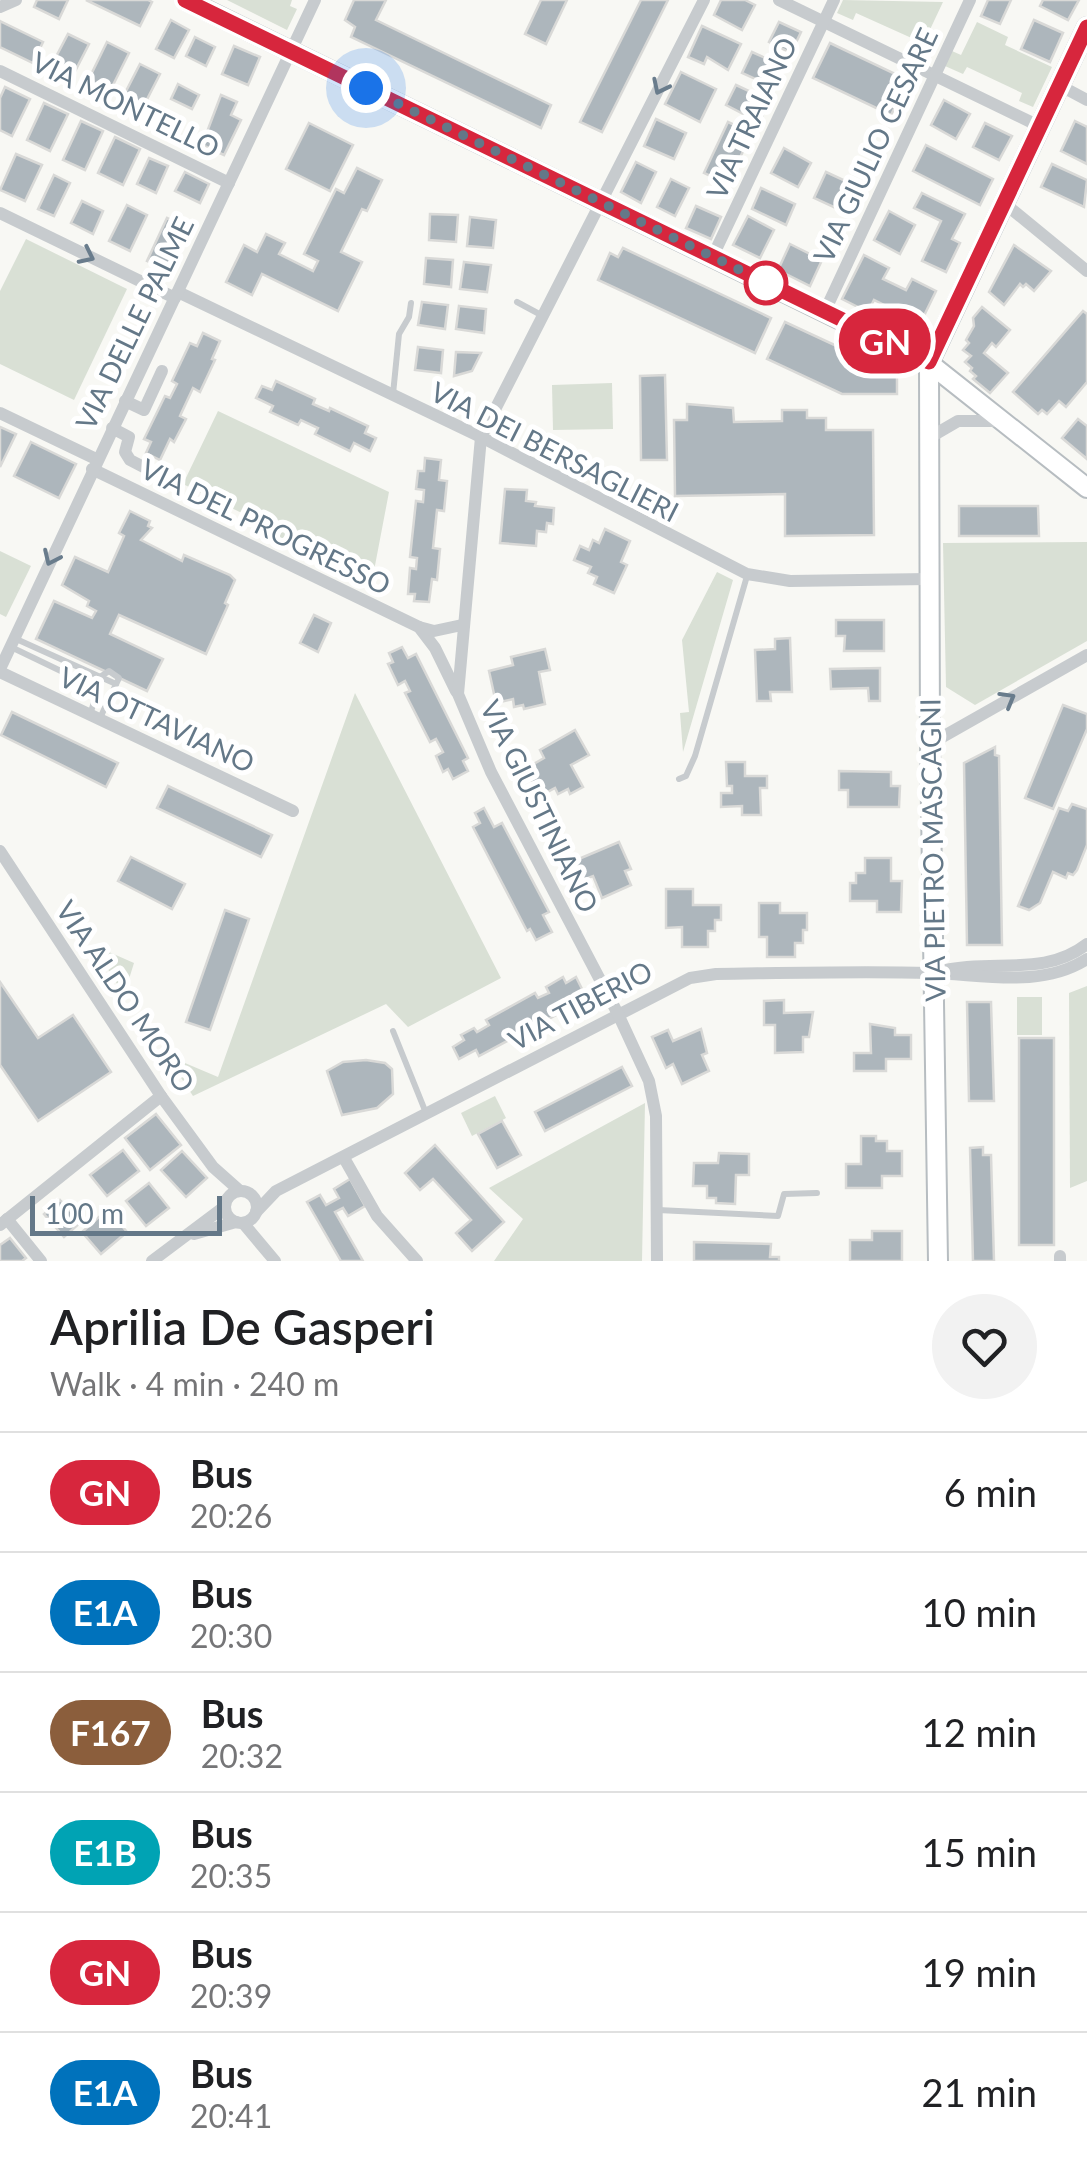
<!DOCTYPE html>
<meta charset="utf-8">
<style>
body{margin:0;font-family:Lato,sans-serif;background:#f2f2f2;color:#202124;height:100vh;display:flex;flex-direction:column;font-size:38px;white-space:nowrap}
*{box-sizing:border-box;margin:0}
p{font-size:32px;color:#757577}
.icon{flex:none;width:55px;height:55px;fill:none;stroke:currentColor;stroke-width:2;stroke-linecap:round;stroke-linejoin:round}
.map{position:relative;height:1261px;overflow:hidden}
.details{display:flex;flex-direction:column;background:#fff;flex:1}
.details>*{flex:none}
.badge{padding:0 20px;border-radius:32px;font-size:35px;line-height:65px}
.scale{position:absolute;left:30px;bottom:25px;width:192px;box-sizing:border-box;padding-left:10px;border:5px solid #647888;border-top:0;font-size:28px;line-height:35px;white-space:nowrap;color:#647888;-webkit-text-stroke:8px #fff;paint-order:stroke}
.you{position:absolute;width:50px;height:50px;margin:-25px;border:8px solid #fff;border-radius:50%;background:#1a73e8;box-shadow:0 0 0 15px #1a73e833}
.map>.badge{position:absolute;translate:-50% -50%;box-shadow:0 0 0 5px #fff}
.round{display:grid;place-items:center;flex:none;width:105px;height:105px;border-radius:52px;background:#f2f2f2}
.headline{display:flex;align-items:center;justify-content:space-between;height:170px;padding:0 50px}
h1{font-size:48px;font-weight:600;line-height:75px}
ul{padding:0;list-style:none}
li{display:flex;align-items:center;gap:30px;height:120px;padding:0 50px;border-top:2px solid #e0e0e0}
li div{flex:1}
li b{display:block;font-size:38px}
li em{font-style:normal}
li .badge{min-width:110px;font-weight:700;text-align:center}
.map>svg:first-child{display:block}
</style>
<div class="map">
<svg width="1087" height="1261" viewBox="0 0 1087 1261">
<rect width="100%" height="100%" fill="#f8f8f4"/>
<g fill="#d9e0d5">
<polygon points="227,0 292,0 290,6 297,9 287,30"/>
<polygon points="843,0 943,2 926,38 935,43 929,56 913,49 916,40 856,13 853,20 837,13"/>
<polygon points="977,22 1008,37 1005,45 1052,67 1033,107 1019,101 1022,93 967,67 963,74 945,66 952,51 961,55"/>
<polygon points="26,239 127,289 74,400 0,364 0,291"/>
<polygon points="612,383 613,429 553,430 552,385"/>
<polygon points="218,411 389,492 373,576 289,536 283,543 274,544 269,536 272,528 183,484"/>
<polygon points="1087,542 1087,641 975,705 946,687 943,543"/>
<polygon points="0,551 31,566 6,617 0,614"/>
<polygon points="717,572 733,580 683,752 680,713 689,712 682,640"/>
<polygon points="355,693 501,978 408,1027 386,1004 193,1096 166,1055 218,1077"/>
<polygon points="93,945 134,963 124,995"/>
<polygon points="1087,986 1087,1181 1070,1188 1069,993"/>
<rect x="1017" y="997" width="25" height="38"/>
<polygon points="495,1096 506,1118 472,1136 461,1113"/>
<polygon points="645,1103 642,1261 494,1261 523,1219 489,1188"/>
</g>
<g fill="#adb6bc" stroke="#d9d9d7" stroke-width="2.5">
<polygon points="37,0 68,0 59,19 34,7"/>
<polygon points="86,0 148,0 152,2 140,26"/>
<polygon points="354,0 386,0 376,20 551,105 541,128 351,37 355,27 345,20"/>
<polygon points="541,0 567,0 546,44 525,34"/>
<polygon points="641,0 668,0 602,132 580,122"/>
<polygon points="721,0 745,0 755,5 742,30 714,15"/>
<polygon points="988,0 1011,0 1000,24 981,16"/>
<polygon points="1043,0 1079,0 1068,20 1040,6"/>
<polygon points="171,20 189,30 174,58 156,49"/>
<polygon points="1034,20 1063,33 1050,62 1021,49"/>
<polygon points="0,21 43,42 33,63 0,47"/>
<polygon points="779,22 801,32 791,53 769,42"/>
<polygon points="702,26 741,44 728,70 707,57 704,64 688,57"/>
<polygon points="68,34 89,44 69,83 48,72"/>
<polygon points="195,37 215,47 206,66 186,56"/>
<polygon points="107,42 129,53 106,99 84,89"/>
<polygon points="830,43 908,80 891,115 813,78"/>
<polygon points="234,46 260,57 248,85 222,74"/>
<polygon points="752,52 783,66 773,87 742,73"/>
<polygon points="140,64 160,74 142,109 122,99"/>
<polygon points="681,72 716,89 700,122 665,104"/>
<polygon points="178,84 199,95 192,109 171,99"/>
<polygon points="736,85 770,101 759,122 726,105"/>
<polygon points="5,87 30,99 12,136 0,130 0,98"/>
<polygon points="221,95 237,102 231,115 241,120 224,155 202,145"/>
<polygon points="944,100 970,114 956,139 931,125"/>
<polygon points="44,103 68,114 50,151 27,140"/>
<polygon points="656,119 686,133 674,159 644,146"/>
<polygon points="81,121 103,131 85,170 63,160"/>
<polygon points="1075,121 1087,127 1087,164 1061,151"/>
<polygon points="728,122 752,133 727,184 704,173"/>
<polygon points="309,123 353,145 330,191 286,169"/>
<polygon points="985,123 1012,136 999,160 973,147"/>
<polygon points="115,137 140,149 123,185 98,173"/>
<polygon points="926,145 993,179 980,205 913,171"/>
<polygon points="784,148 811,163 798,187 771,173"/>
<polygon points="16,154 42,165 25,201 0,190"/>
<polygon points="149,158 168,166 156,193 137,184"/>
<polygon points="636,162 656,172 641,203 621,192"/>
<polygon points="1052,164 1087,180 1084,207 1041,187"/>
<polygon points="357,168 382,180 367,211 362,209 341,252 362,262 338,311 262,274 252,295 226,282 244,245 257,252 266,234 285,243 279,254 313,271 318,261 304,254 336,189 344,193"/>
<polygon points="185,172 209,184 200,203 175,191"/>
<polygon points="826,172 863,189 851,215 814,198"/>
<polygon points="54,175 70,183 54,216 38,209"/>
<polygon points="671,179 689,188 675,216 657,207"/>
<polygon points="761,188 795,204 786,225 752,209"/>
<polygon points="922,193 965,214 952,239 960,243 946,272 922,261 941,221 914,208"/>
<polygon points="82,201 103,211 93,234 71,223"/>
<polygon points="127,205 147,215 130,251 109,241"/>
<polygon points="696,206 721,217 711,239 686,228"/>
<polygon points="889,211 915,225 900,254 874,240"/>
<polygon points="430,214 458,215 456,242 429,240"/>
<polygon points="748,216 774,230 760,258 733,245"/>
<polygon points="470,217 496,220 493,248 467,246"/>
<polygon points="167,218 190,229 170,272 147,261"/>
<polygon points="790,244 822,260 810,286 778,270"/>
<polygon points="1014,245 1051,271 1034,291 1026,284 1023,287 1020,284 1004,305 989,292"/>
<polygon points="623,248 771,318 755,353 598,280 610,253 618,257"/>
<polygon points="864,255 889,268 883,279 906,290 912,279 936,291 916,332 893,321 898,312 874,300 868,312 842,299"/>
<polygon points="426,258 453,260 451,287 424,284"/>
<polygon points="464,262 491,265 487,292 460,289"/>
<polygon points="422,302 448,305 445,329 418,325"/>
<polygon points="459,306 486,309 484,333 456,329"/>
<polygon points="982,307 1010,330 996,347 992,343 984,353 1008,373 990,393 973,379 976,376 970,371 972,368 965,362 971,356 963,350 969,343 966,340 974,326 973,318"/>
<polygon points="1083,311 1087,314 1087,382 1066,407 1059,401 1047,414 1042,410 1038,414 1013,392"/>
<polygon points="785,322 897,374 897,394 842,394 767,359"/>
<polygon points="203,333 220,341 212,359 215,360 200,392 193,388 180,416 186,419 174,442 170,439 160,460 146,453 151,442 144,439 165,396 170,398 177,384 172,381 190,343 197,346"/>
<polygon points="418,347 443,350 441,373 415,370"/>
<polygon points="456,352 481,353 472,371 454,376"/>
<polygon points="665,375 667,460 641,460 640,376"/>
<polygon points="276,381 315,399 313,404 329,411 330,408 368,426 365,433 376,438 370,451 354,443 350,451 315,434 318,428 301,420 298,425 270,412 273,406 256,398 262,386 272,390"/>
<polygon points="687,404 733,408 734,422 782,421 782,410 807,410 807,418 826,418 826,430 873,430 874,535 785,536 785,494 675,496 674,420 687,420"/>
<polygon points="1078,419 1087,426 1087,459 1062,438"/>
<polygon points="0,427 16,434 0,467"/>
<polygon points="31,442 76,464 59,498 14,476"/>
<polygon points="425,458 441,460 439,480 447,481 444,511 437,510 433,548 440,549 437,580 432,579 429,602 414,601 415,594 408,594 410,568 416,569 417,558 410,557 416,501 423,502 424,490 416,489 418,471 424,471"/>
<polygon points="505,489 527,490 526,501 536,502 535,506 554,508 553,524 547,523 546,532 537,531 536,546 500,543"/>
<polygon points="959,506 1038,506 1039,536 959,536"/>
<polygon points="130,511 150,521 148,526 152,528 141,540 182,561 184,555 230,575 235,580 225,603 228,605 206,654 119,615 110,634 163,659 147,691 36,639 54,601 92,618 96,611 87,606 89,601 62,585 75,557 108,572 124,536 119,533"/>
<polygon points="605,529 630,541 621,562 627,565 614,593 594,584 597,577 588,573 591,567 574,560 580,546 589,550 593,540 599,543"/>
<polygon points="314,615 331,623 318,652 300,643"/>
<polygon points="836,620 884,620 884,651 844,651 845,636 836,636"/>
<polygon points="790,638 792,692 770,692 771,701 757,701 755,650 775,649 775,639"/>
<polygon points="402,647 408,658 416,654 468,758 463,761 468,771 453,779 448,769 443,772 436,756 443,752 436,739 430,742 405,693 410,691 405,681 398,685 388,664 393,662 389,653"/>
<polygon points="545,649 550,670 539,672 545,704 524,709 523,705 514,707 513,699 496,703 489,671 513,665 511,657"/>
<polygon points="880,668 880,701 869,701 868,688 831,689 830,669"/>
<polygon points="1063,705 1087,714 1087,729 1053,809 1025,798"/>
<polygon points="12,712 118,763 106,787 1,735"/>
<polygon points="575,730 589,755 571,765 583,787 570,794 568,789 558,794 555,788 540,796 525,769 544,758 540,750"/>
<polygon points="995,747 995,755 999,756 1002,945 967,945 964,763"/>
<polygon points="726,762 745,762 745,776 767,776 767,788 760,788 761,815 742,815 742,806 721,807 721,793 732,793 732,786 727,786"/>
<polygon points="839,771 891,772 891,786 900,786 899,807 848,807 848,790 839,790"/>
<polygon points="168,786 272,835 261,857 157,808"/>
<polygon points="1072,804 1087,809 1087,845 1077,870 1073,875 1068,873 1066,878 1053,872 1040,903 1029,910 1018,906 1059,808 1068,811"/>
<polygon points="484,808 494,827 502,823 549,912 543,915 552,932 536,940 530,929 527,931 473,827 480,823 475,813"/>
<polygon points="619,842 631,869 625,871 631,885 602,898 593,876 583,880 574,861"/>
<polygon points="131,857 185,884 172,909 118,881"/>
<polygon points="865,858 891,858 891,881 902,881 901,912 877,912 877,901 850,901 850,883 856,883 856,873 865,873"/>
<polygon points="666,889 693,889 693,905 721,905 721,920 715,920 715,931 708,931 708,947 682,947 682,927 666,928"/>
<polygon points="759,903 780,903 780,913 807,913 807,930 803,930 803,943 795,943 795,957 767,957 767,937 759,937"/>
<polygon points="225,910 249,919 210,1030 186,1022"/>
<polygon points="563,977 566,983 576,977 584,993 572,999 575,1005 479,1056 476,1050 459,1059 453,1047 464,1040 461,1035 474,1028 477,1032 489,1025 486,1020 535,993 538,998 549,993 546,987"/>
<polygon points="0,982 38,1038 73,1015 111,1072 38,1121 0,1065"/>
<polygon points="784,1000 784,1013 813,1012 809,1037 803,1037 803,1052 775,1053 775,1025 764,1025 764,1001"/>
<polygon points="967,1002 991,1002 994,1101 969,1101"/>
<polygon points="870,1024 895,1028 895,1035 911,1035 911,1059 886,1059 886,1071 854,1071 854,1053 871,1053"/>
<polygon points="701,1029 707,1053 702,1055 709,1071 682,1084 673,1064 666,1068 652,1037 668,1030 673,1041"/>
<rect x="1019" y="1038" width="35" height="207"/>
<polygon points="366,1060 385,1063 392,1069 393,1094 377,1108 342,1115 327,1071 343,1062"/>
<polygon points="622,1067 632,1086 545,1131 535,1112"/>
<polygon points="156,1114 181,1145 150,1170 125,1138"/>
<polygon points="502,1121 521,1155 497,1168 478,1134"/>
<polygon points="861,1136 876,1136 876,1141 887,1141 887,1151 902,1151 902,1176 882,1176 882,1188 846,1188 846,1164 861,1164"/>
<polygon points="435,1145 504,1222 472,1251 456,1233 471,1220 433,1179 420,1190 405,1173"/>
<polygon points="983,1147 983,1155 991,1155 994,1261 973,1261 970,1148"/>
<polygon points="123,1150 139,1171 107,1196 90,1175"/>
<polygon points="182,1151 207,1178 186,1197 161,1170"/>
<polygon points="719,1153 749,1154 749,1175 736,1175 735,1204 716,1203 716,1198 707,1198 707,1186 693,1186 694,1163 718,1163"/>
<polygon points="350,1179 365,1206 348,1216 343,1208 335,1212 363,1261 341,1261 307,1202 320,1195 326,1205 339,1198 334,1189"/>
<polygon points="149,1183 169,1208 146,1226 126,1201"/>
<polygon points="60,1200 81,1222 64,1237 44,1214"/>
<polygon points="108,1209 127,1232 101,1254 82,1232"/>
<polygon points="872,1231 902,1231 902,1261 850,1261 850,1240 872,1240"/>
<polygon points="10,1238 26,1258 22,1261 0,1261 0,1245"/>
<polygon points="694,1242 771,1244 770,1257 779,1257 779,1261 694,1261"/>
</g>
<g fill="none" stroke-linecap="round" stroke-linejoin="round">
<defs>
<g id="secondary">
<polyline points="186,0 929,363 1087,488"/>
<polyline points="938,1261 930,744 929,363 1087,27"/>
</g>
</defs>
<use href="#secondary" stroke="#b7bdc1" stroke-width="22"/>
<g stroke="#c7cbce" stroke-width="6">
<polyline points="517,302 543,316"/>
<polyline points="393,394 399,334 409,317 411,303"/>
<polyline points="14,638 116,684"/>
<polyline points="11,647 92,686 97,692 90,715"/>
<polyline points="100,677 109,671 119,678 100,718"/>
<polyline points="679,779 686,776 695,756 747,576"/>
<polyline points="393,1031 426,1113"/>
<polyline points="658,1210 778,1216 784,1194 817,1193"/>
</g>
<g stroke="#c7cbce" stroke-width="12">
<polyline points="779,0 1039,126"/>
<polyline points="0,7 16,0"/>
<polyline points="0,71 229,183"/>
<polyline points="1059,85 1087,100"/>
<polyline points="1004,203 1087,271"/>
<polyline points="0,213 175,298"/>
<polyline points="712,258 834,0"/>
<polyline points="178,292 481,437 747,574 790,581 928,579"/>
<polyline points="825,311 970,0"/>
<polyline points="125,401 144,410 162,371"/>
<polyline points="0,413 96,459"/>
<polyline points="112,428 129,437 125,452 130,460 155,473"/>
<polyline points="927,439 958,421 1000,421"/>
<polyline points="92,469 419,627 435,648 456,691"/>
<polyline points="419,627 434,631 462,625"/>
<polyline points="0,669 315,0"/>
<polyline points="0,672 293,811"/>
<polyline points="930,744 1087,655"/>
<polyline points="0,851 161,1096 213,1167 240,1191"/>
<path d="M 945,970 C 994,959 1045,977 1087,944"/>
<polyline points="344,1158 377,1216 417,1261"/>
<circle cx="241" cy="1207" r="16"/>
<path d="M 256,1212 L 276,1191 L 690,978 L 716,974 C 787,973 859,971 930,973 C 981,974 1041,989 1087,959"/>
<polyline points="7,1219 41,1261"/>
<polyline points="243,1223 275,1261"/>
<polyline points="0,1225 161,1096"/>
<polyline points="194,1234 236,1222"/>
<polyline points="152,1261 224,1207"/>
<polyline points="657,1261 656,1116 649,1081 618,1014 491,772 458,694 481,437 704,0"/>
<polyline points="1060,1261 1060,1256"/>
</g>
<use href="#secondary" stroke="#fff" stroke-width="18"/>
</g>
<defs><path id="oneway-chevron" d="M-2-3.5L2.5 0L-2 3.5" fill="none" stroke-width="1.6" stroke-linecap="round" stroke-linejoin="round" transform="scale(2.5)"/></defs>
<g stroke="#697c8c">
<use href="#oneway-chevron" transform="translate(660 87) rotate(116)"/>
<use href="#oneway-chevron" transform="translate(87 256) rotate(26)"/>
<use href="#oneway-chevron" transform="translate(51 558) rotate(115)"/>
<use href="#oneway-chevron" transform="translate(1008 699) rotate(-30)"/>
</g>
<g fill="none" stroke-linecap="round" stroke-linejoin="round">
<defs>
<polyline id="line" points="185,0 929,362 1087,27"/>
</defs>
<use href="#line" stroke="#fff" stroke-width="22"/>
<use href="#line" stroke="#d7263d" stroke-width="15"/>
<polyline stroke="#647888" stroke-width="10" stroke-dasharray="0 18" points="366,88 775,287 766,283"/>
</g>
<circle fill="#fff" stroke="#d7263d" stroke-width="5" cx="766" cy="283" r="20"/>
<g text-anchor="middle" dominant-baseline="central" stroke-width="10" stroke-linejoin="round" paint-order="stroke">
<g font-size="28" fill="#647888" stroke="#fff">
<text transform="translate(126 104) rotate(26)">VIA MONTELLO</text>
<text transform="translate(751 118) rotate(-65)">VIA TRAIANO</text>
<text transform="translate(875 145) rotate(-65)">VIA GIULIO CESARE</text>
<text transform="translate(134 323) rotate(-64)">VIA DELLE PALME</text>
<text transform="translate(555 451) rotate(27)">VIA DEI BERSAGLIERI</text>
<text transform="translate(266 526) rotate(26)">VIA DEL PROGRESSO</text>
<text transform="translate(157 719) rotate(25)">VIA OTTAVIANO</text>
<text transform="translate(540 806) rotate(64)">VIA GIUSTINIANO</text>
<text transform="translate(932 850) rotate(-91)">VIA PIETRO MASCAGNI</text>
<text transform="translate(126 996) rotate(56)">VIA ALDO MORO</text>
<text transform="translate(580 1005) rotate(-28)">VIA TIBERIO</text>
</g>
</g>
</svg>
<div class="scale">100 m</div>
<div class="you" style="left:366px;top:88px"></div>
<b class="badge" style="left:885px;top:341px;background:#d7263d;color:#fff">GN</b>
</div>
<section class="details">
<div class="headline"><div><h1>Aprilia De Gasperi</h1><p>Walk · 4 min · 240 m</p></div><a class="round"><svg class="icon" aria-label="heart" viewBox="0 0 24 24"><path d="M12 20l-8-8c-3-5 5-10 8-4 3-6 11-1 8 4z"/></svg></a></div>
<ul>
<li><span class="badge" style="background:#d7263d;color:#fff">GN</span><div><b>Bus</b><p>20:26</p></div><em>6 min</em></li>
<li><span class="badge" style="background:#0072bc;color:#fff">E1A</span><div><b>Bus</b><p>20:30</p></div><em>10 min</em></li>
<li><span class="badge" style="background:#8b5e3c;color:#fff">F167</span><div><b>Bus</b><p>20:32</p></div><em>12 min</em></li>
<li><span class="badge" style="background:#00a3b4;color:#fff">E1B</span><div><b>Bus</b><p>20:35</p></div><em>15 min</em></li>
<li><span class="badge" style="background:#d7263d;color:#fff">GN</span><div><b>Bus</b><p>20:39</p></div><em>19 min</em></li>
<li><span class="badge" style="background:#0072bc;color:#fff">E1A</span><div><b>Bus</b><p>20:41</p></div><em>21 min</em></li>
</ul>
</section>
